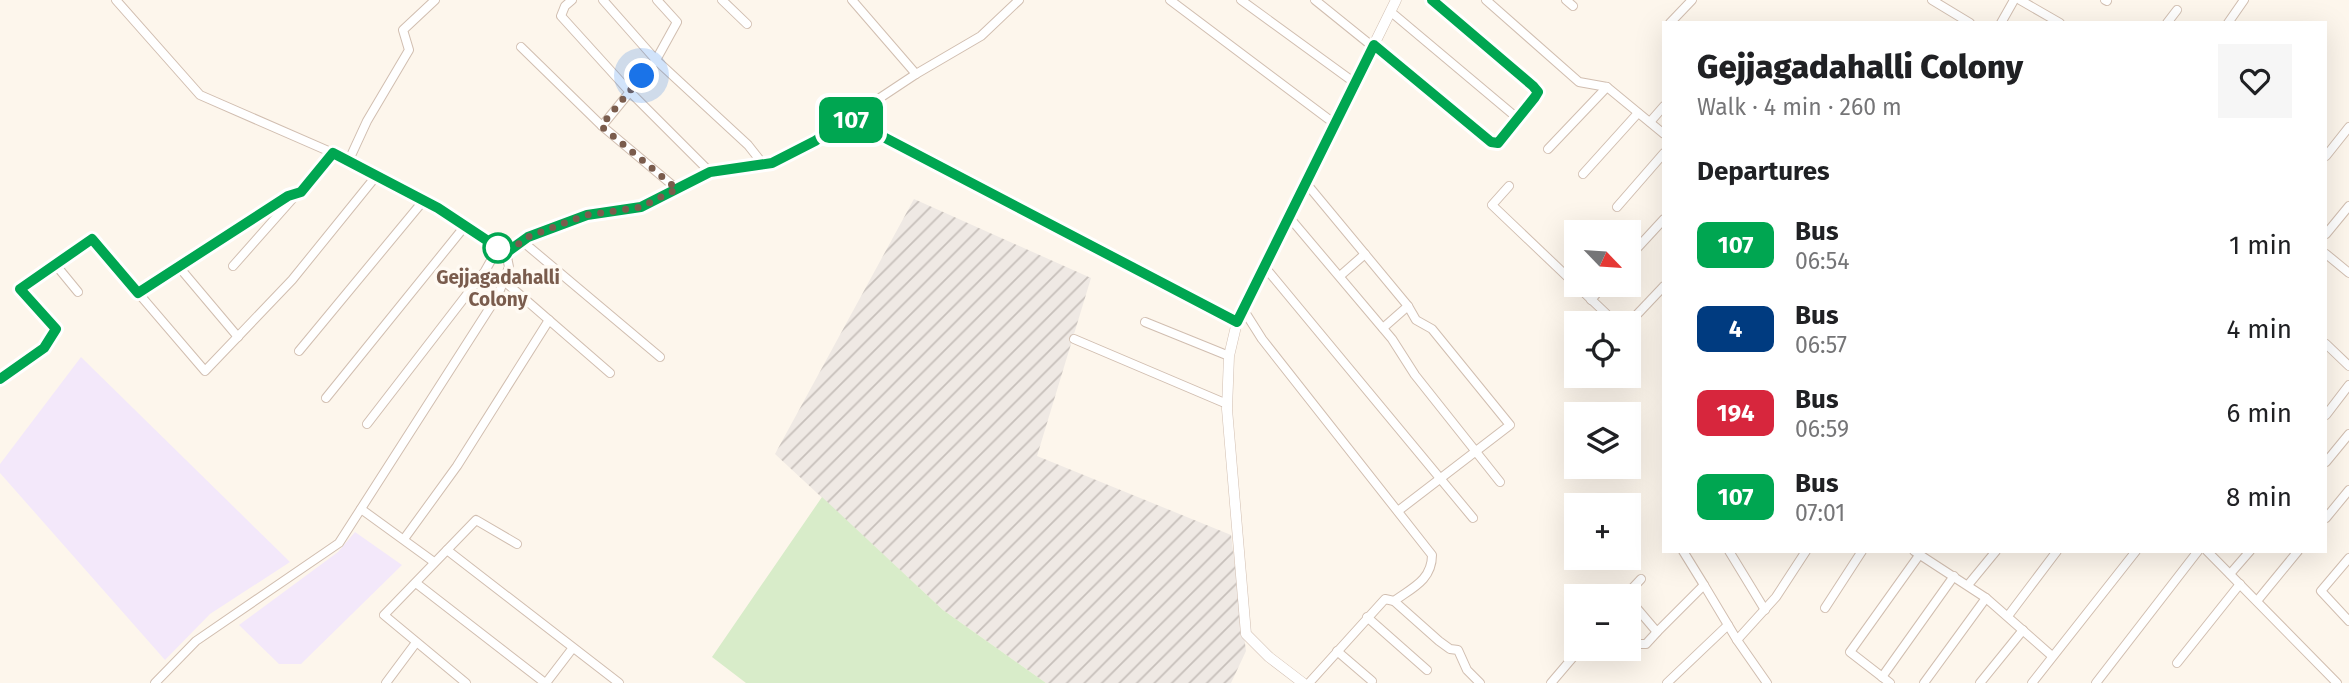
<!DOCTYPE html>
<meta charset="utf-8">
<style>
body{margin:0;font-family:"Fira Sans",sans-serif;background:#f6f6f6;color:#202124;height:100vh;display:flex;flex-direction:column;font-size:26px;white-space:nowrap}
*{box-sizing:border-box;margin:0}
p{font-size:23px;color:#757577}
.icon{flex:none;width:38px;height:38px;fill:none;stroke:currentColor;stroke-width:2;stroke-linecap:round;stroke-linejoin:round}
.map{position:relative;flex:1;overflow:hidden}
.sheet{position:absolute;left:1662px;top:21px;width:665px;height:532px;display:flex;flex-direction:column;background:#fff;border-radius:0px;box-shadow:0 7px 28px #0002}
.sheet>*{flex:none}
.badge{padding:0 14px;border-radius:10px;font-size:24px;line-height:46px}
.needle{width:46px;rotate:115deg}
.controls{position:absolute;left:1564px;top:220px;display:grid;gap:14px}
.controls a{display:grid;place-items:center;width:77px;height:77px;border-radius:0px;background:#fff;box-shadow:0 7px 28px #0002;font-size:35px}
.you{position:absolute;width:35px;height:35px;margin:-18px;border:5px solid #fff;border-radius:50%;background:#1a73e8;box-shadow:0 0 0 10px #1a73e833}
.map>.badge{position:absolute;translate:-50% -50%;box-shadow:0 0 0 4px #fff}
h2{padding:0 35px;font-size:26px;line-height:63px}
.round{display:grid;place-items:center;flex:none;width:74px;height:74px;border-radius:0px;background:#f6f6f6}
.overview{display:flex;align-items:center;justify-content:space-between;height:119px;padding:0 35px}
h1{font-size:33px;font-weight:800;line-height:52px}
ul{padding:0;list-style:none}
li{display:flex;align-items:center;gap:21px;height:84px;padding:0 35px}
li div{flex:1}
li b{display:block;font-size:26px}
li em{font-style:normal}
li .badge{min-width:77px;font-weight:700;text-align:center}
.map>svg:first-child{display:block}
</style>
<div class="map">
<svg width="2349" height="683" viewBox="0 0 2349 683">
<defs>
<pattern id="industrial-furrows" width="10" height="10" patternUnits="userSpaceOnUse" patternTransform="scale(1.75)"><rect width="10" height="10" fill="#efe9e4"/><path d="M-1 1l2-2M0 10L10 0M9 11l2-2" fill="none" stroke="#c7c0bb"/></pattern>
</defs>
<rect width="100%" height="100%" fill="#fdf6ec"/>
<polygon fill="url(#industrial-furrows)" points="914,199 1091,278 1037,456 1231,535 1246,651 1231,683 1046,683 943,610 775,454"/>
<g fill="#f3e8fa">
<polygon points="81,357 290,562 210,614 165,660 0,473 0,464"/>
<polygon points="355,532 402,565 301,664 279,664 239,625 338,552"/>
</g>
<polygon fill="#d8ecc9" points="822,497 943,610 1046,683 746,683 712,657"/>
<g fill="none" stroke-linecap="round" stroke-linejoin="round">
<defs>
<g id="minor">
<polyline points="116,0 200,95 349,160 437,208 506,252 509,267 498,295 339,543 196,641 155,683"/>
<polyline points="572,0 565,6 561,16 629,91 710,172"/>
<polyline points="603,0 656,60 748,145 763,164"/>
<polyline points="722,0 747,24"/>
<polyline points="852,0 916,74"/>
<polyline points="1170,0 1335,124"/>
<polyline points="1241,0 1355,83"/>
<polyline points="1315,0 1491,142 1498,143 1538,92 1432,0"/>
<polyline points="1486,0 1579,82 1607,87 1664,134"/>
<polyline points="1566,0 1573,6"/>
<polyline points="1932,0 1970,23"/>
<polyline points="2020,0 2060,23"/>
<polyline points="2105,0 2107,1"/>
<polyline points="1391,12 1516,117"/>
<polyline points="1670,23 1692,0"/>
<polyline points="2001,23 2014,0"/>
<polyline points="2167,23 2177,10"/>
<polyline points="2228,23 2244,0"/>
<polyline points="521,47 602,126 677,189"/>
<polyline points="849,119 1237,322"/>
<polyline points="1650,122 1664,106"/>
<polyline points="602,126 656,60 677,22 657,0"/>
<polyline points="1548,149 1607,87"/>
<polyline points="2326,156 2349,127"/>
<polyline points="349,160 367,121 409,50 403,30 435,0"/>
<polyline points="1583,174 1638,113"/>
<polyline points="1306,183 1408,306 1416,320 1432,329 1510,425 1398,511"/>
<polyline points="1509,186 1492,205 1617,324"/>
<polyline points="1617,207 1664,153"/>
<polyline points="1289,217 1392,339 1415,375 1500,482"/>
<polyline points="2326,234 2349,206"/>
<polyline points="522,241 660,357"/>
<polyline points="506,252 528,237 587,215 641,207 710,172 772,163 815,141 916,74 981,36 1019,0"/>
<polyline points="2326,254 2349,273"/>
<polyline points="1629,257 1664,219"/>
<polyline points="55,264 78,292"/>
<polyline points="233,266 333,153"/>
<polyline points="1264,266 1473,518"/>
<polyline points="179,267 238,337"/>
<polyline points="1340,276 1365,254"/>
<polyline points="504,281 610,373"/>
<polyline points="138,293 287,196 301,192"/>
<polyline points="1591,300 1604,285"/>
<path d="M 1243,309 L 1262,339 L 1432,555 C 1432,580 1412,588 1394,601 L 1385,599 L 1309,683"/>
<polyline points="1145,322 1229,356"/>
<polyline points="1628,324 1664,286"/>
<polyline points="1383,328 1408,306"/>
<polyline points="1074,339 1227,404"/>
<polyline points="2326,344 2349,366"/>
<polyline points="299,351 424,200"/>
<polyline points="0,379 44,348 56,329 20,289 92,239 205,371 292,280 377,175"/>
<polyline points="326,398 465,226"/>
<polyline points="2326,415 2349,385"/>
<polyline points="367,424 485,271 498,248"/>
<polyline points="2326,462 2349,434"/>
<polyline points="361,509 434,562"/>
<polyline points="2326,518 2349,490"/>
<polyline points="404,539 457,466 549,320"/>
<polyline points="447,550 619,683"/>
<polyline points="1683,551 1704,585"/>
<polyline points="1729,551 1765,610"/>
<polyline points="1914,551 1986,598 2052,656"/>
<polyline points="2207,551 2337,683"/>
<polyline points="2349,558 2321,591 2349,621"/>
<polyline points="2230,574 2250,551"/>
<polyline points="416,583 545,683"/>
<polyline points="1968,585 1996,551"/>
<polyline points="1626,595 1641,579"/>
<polyline points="1629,599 1657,632 1704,585 1737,640 1776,597 1806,551"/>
<polyline points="1394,601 1439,641 1450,649 1458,650 1467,670 1480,683"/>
<polyline points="2257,601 2298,551"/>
<polyline points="1825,608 1862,551"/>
<polyline points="2008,616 2057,551"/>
<polyline points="1367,617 1427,670"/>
<polyline points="1737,640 1767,683"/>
<polyline points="1629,644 1646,644 1657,632"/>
<polyline points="1337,651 1372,681"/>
<polyline points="2177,663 2240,584"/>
<polyline points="1882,677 1954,576"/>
<polyline points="386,683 415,644"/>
<polyline points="466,683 384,615 476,520 517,544"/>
<polyline points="546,683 572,649"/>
<polyline points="1551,683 1580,649"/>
<polyline points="1667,683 1728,625"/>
<polyline points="1890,683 1850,652 1920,554"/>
<polyline points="1924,683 1986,598"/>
<polyline points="1980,683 2023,630"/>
<polyline points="2032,683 2136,551"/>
<polyline points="2096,683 2198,551"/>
</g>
<polyline id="tertiary" points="1303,683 1269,657 1246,634 1227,409 1229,356 1237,322 1396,0"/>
</defs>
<use href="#minor" stroke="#d1beb0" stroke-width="10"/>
<use href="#tertiary" stroke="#d1beb0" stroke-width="11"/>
<use href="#minor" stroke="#fff" stroke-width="8"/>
<use href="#tertiary" stroke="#fff" stroke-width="10"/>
</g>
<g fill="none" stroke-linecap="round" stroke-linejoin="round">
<defs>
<polyline id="line" points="0,379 44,348 56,329 20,289 92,239 138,293 288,196 301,192 333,153 438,208 506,253 528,237 587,215 641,207 710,172 772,163 815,141 849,119 1237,322 1374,45 1491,142 1498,143 1535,97 1538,92 1533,86 1432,0"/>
</defs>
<use href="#line" stroke="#fff" stroke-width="16"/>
<use href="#line" stroke="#00a651" stroke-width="10"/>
<polyline stroke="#7a5c4d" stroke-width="7" stroke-dasharray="0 12.6" points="498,248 506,253 528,237 567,222 587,215 641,207 677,189 601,126 642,76"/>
</g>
<circle fill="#fff" stroke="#00a651" stroke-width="3.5" cx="498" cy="248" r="14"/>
<g text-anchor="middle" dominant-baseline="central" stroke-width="7" stroke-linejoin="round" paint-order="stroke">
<g font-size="19" font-weight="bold" fill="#7a5c4d" stroke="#fffaf3">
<text x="498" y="277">Gejjagadahalli<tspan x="498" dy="22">Colony</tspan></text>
</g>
</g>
</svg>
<div class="controls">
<a><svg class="needle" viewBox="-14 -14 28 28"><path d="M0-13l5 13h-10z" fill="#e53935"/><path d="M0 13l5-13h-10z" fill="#757577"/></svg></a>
<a><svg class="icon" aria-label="locate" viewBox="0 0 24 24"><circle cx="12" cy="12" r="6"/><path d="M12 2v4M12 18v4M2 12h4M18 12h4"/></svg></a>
<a><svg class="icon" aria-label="layers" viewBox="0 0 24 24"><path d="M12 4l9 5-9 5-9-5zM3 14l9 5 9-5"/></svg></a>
<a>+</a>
<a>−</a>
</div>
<div class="you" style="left:642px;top:76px"></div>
<b class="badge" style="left:851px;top:120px;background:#00a651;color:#fff">107</b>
<section class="sheet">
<div class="overview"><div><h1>Gejjagadahalli Colony</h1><p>Walk · 4 min · 260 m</p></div><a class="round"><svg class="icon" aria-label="heart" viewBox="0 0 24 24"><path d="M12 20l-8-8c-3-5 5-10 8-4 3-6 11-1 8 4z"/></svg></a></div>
<h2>Departures</h2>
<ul>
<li><span class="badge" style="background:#00a651;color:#fff">107</span><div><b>Bus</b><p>06:54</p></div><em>1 min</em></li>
<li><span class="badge" style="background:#003b80;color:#fff">4</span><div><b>Bus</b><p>06:57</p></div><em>4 min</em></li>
<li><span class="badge" style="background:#d7263d;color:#fff">194</span><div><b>Bus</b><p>06:59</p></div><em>6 min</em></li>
<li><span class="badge" style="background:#00a651;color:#fff">107</span><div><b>Bus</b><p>07:01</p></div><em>8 min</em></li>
</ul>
</section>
</div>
